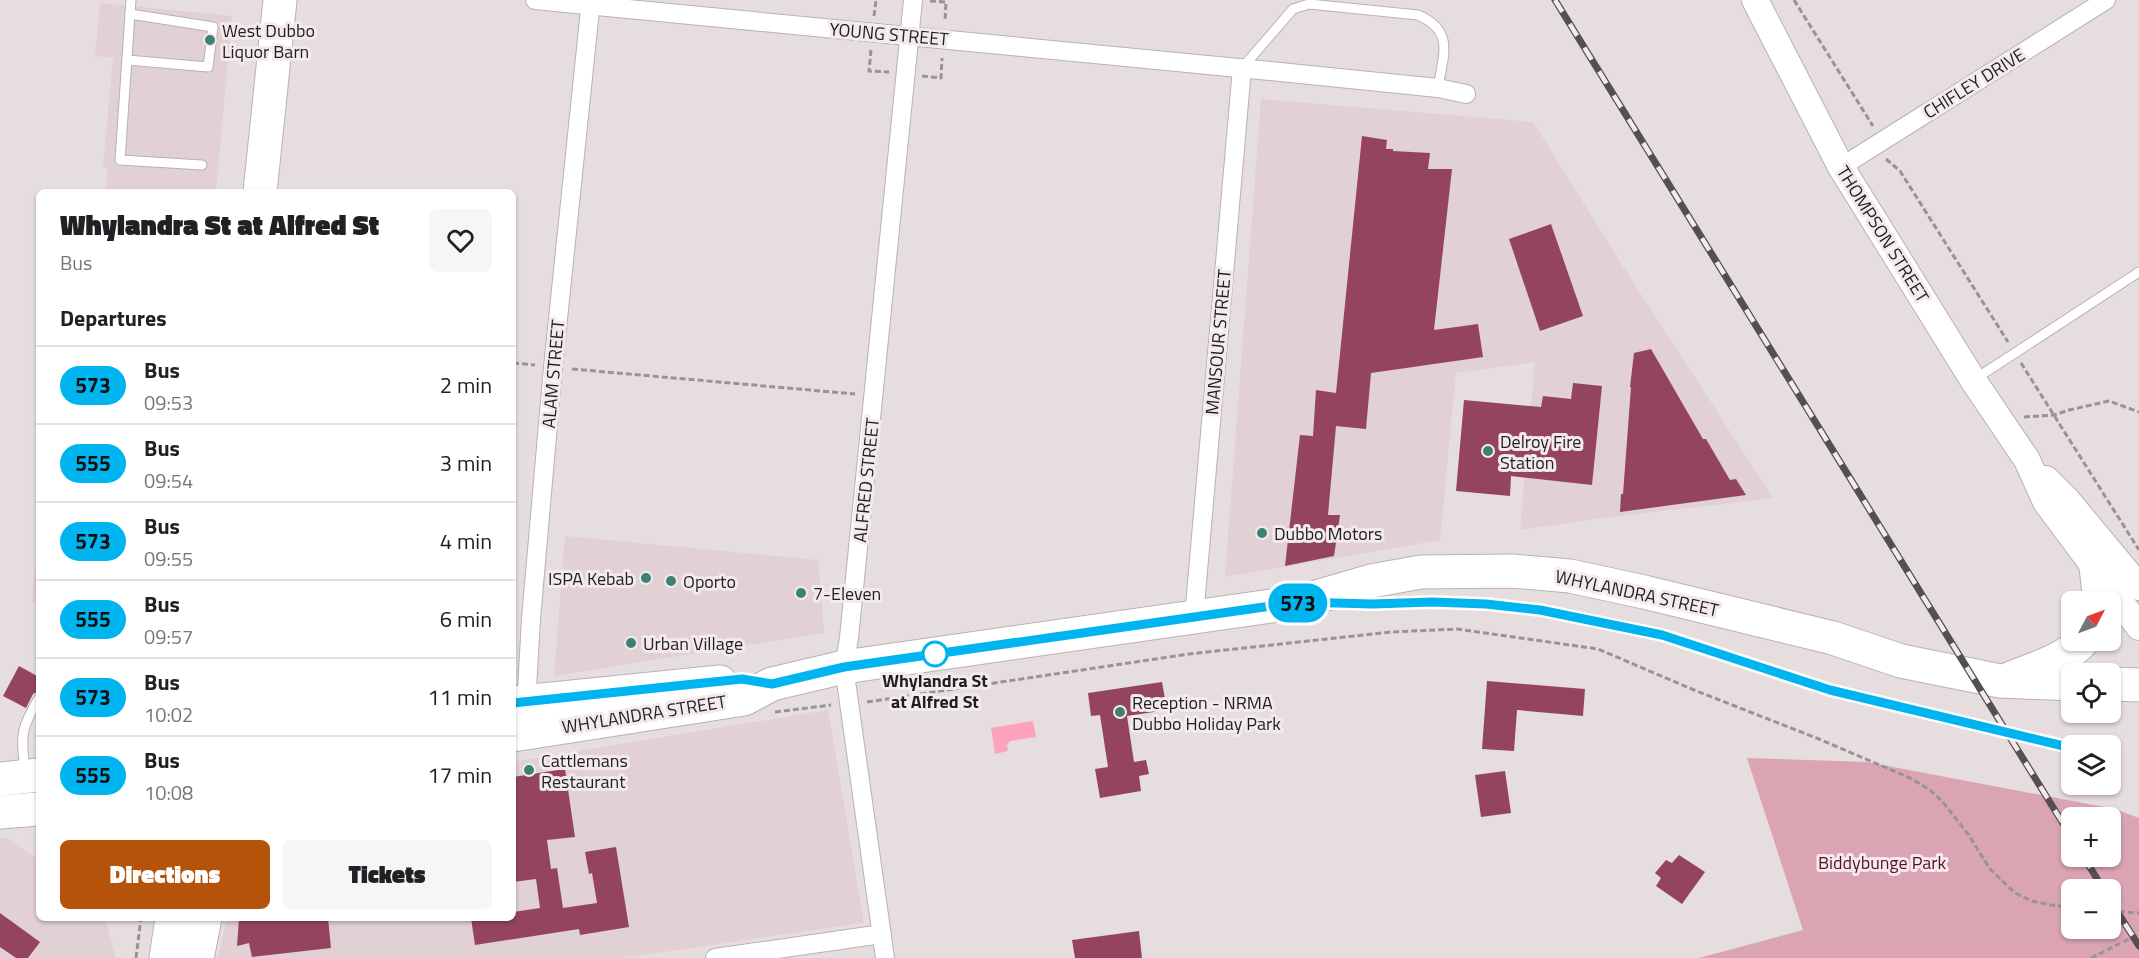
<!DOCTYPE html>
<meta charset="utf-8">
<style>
body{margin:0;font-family:"Titillium Web",sans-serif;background:#f6f6f6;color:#202124;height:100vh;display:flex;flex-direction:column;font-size:22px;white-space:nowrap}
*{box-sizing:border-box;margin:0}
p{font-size:20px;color:#757577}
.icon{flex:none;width:33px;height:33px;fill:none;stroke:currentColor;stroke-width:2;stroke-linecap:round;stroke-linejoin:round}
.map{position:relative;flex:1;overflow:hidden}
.side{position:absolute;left:36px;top:189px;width:480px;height:732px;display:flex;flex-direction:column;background:#fff;border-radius:9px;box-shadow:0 2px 4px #0004}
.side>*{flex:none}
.badge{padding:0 12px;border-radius:20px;font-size:21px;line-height:39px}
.needle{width:39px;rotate:49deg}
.tools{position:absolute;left:2061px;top:591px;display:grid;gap:12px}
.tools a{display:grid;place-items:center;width:60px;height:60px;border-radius:9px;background:#fff;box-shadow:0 2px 4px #0004;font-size:30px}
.map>.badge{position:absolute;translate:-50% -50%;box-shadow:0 0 0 3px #fff}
h2{padding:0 24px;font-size:22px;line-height:54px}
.round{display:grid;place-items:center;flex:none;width:63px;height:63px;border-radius:9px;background:#f6f6f6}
.head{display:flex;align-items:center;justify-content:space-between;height:102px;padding:0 24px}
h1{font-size:28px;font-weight:800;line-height:45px}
.action{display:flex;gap:12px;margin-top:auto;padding:12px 24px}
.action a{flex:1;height:69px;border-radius:9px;background:#b45309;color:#fff;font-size:24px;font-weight:800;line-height:69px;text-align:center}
.action a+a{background:#f6f6f6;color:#202124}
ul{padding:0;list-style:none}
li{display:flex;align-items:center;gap:18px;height:78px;padding:0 24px;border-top:2px solid #e0e0e0}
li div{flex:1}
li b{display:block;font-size:22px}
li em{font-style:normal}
li .badge{min-width:66px;font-weight:700;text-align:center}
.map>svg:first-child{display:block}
</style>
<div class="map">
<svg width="2139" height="958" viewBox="0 0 2139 958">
<rect width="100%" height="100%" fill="#e6dddf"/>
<g fill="#e1d0d4">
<polygon points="100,3 232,16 216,192 105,192 108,168 103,167 113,58 95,56"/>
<polygon points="1261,99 1533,122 1622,265 1773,498 1603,518 1520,530 1535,362 1456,373 1440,540 1225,577"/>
<polygon points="565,536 818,560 824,633 554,676"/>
<polygon points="37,546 39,547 39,603 32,602"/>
<polygon points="828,710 864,923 622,958 218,958 227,918 513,918 513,762"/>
<polygon points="0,838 7,838 39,860 39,918 105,918 116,958 0,958"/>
</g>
<path fill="#dba4b3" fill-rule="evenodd" d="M 1747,758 L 1867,762 L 2115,809 L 2139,818 L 2139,958 L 1699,958 L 1803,930 ZM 2072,818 L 2110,818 L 2110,856 L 2072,856 ZM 2072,890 L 2110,890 L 2110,928 L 2072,928 Z"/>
<polygon fill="#fea3be" points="1033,721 1036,737 1010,741 1007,745 1008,751 995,754 991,728"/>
<g fill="#954460">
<polygon points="1362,136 1387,140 1386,149 1393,149 1393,151 1430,153 1428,169 1452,169 1434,330 1478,324 1483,357 1371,373 1366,429 1336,426 1328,515 1340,515 1334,556 1285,566 1300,435 1313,436 1316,390 1336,393"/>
<polygon points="1551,224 1583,316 1540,331 1509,239"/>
<polygon points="1651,349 1703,439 1706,439 1730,480 1736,479 1746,495 1620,512 1621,494 1623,494 1631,387 1630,387 1634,353"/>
<polygon points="1573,383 1602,386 1592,485 1511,476 1510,496 1456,491 1464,400 1541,407 1543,396 1571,399"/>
<polygon points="19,666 39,677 39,691 33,694 26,708 3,696"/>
<polygon points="1487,681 1585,689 1583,716 1517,710 1514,751 1482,749"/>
<polygon points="1162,682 1167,710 1127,716 1134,762 1146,760 1149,774 1139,776 1141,791 1100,798 1095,769 1108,767 1100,715 1091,716 1088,693"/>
<polygon points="565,769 575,837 547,840 551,869 557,868 563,908 597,903 592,873 589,874 585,852 616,847 629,927 580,935 579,929 475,945 471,918 513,918 513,912 540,908 536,879 513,882 513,777"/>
<polygon points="1505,771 1511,813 1481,817 1475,775"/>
<polygon points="1679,855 1705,872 1682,904 1656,886 1661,878 1655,873 1666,860 1672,863"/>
<polygon points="0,913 40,942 28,958 16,958 0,947"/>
<polygon points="239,918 328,918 331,948 252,957 249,943 237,946"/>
<polygon points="1139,931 1142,958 1075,958 1072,940"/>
</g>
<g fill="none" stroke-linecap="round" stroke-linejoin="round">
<defs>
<g id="lane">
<polyline points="130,14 120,160 202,165"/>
<polyline points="127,60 208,67 213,27 130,14 131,0"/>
<path d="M 1242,68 L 1293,9 L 1309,4 L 1418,15 C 1455,31 1443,55 1438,88"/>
<polyline points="1975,379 2139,272"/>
<path d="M 25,771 C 21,735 20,730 39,698"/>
</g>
<g id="street">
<polyline points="535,0 1270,71 1438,88 1466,94"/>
<polyline points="1841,167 2106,0"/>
<polyline points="1194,617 1242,68"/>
<polyline points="530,709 527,689 531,619 553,367 591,0"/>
<polyline points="715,958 882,934"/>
<polyline points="885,958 844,667 849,638 913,0"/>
</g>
<g id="secondary">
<polyline points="1755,0 1841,167 1973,380 2027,460 2046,502 2139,627"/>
<polyline points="2046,479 2067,500 2139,587"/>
</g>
<g id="highway">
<polyline points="260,192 280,0"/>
<polyline points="2096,567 2100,602"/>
<path d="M 2011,678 C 2031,670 2070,658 2083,640"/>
<polyline points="2110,684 2139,685"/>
<polyline points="513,703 720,682"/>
<polyline points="513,735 744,699 772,684 844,667 1299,602 1371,581 1421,572 1512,571 1570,576 1644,592 1833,638 1901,661 2000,681 2072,684"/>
<polyline points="0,779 39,775"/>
<polyline points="0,812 39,809"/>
<polyline points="166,958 172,918"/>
<polyline points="197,958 205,918"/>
</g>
</defs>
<use href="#lane" stroke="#bab1b3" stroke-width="11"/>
<use href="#street" stroke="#bab1b3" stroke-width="20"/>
<use href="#secondary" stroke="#bab1b3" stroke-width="28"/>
<use href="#highway" stroke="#bab1b3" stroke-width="35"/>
<g stroke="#9a9395" stroke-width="3" stroke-dasharray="6 3" stroke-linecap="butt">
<polyline points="1794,0 1873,126"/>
<polyline points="930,1 946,2 945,21"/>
<polyline points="874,16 876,0"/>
<polyline points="871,50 869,71 889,72"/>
<polyline points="922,76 941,78 942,58"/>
<polyline points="1886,159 1900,171 2008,342"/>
<polyline points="513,363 535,365"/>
<polyline points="2021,363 2139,550"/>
<polyline points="572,369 855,394"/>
<polyline points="2024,417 2054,415 2069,410 2109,401 2139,412"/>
<polyline points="867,702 1189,654 1391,632 1457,629 1598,649 1694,690 1819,739 1910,778 1930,790 1942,801 1968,834 1990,869 2015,893 2032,901 2051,905 2072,907"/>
<polyline points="775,712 831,705"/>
<polyline points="2110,911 2139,913"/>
<polyline points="136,958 141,918"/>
<polyline points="2091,958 2139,934"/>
</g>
<use href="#lane" stroke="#fff" stroke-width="9"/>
<use href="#street" stroke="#fff" stroke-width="18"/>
<use href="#secondary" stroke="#fff" stroke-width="26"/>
<use href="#highway" stroke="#fff" stroke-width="33"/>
<defs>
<g id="rail">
<polyline points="1555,0 2072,838"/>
<polyline points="2083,856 2104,890"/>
<polyline points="2110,900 2139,946"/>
</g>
</defs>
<use href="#rail" stroke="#545051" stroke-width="7"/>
<use href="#rail" stroke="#f3eaec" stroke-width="4.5" stroke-dasharray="14" stroke-linecap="butt"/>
</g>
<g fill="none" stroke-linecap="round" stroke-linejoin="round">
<defs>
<polyline id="line" points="513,703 742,679 772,684 844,667 1299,602 1373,604 1432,602 1486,604 1540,610 1662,635 1830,690 2072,748"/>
</defs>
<use href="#line" stroke="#fff" stroke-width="14"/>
<use href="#line" stroke="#00b5ef" stroke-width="9"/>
</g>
<g fill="#3d8175" stroke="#f3eaec" stroke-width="2">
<circle cx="210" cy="40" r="6"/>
<circle cx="1488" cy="451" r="6"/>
<circle cx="1262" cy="533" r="6"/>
<circle cx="646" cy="578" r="6"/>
<circle cx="671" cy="581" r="6"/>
<circle cx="801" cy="593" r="6"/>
<circle cx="631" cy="643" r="6"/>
<circle cx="1120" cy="712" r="6"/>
<circle cx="529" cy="770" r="6"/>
</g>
<circle fill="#fff" stroke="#00b5ef" stroke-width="3" cx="935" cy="654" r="12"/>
<g text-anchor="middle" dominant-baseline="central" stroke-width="6" stroke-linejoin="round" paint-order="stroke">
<g font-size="18" fill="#211e1f" stroke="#f3eaec" text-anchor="start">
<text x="222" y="30">West Dubbo<tspan x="222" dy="21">Liquor Barn</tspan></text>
<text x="1500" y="441">Delroy Fire<tspan x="1500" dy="21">Station</tspan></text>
<text x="1274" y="533">Dubbo Motors</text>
<text x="634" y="578" text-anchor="end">ISPA Kebab</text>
<text x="683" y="581">Oporto</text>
<text x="813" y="593">7-Eleven</text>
<text x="643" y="643">Urban Village</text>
<text x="1132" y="702">Reception - NRMA<tspan x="1132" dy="21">Dubbo Holiday Park</tspan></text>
<text x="541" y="760">Cattlemans<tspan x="541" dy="21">Restaurant</tspan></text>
</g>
<g font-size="18" fill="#211e1f" stroke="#f3eaec">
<text transform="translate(889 34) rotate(5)">YOUNG STREET</text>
<text transform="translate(1974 83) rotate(-32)">CHIFLEY DRIVE</text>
<text transform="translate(1883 234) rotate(58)">THOMPSON STREET</text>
<text transform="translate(1218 342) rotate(-85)">MANSOUR STREET</text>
<text transform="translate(553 374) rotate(-85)">ALAM STREET</text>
<text transform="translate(866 480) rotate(-84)">ALFRED STREET</text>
<text transform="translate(1637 593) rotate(12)">WHYLANDRA STREET</text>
<text transform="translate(644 714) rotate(-9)">WHYLANDRA STREET</text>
</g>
<g font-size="18" font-weight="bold" fill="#211e1f" stroke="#f3eaec">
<text x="935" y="680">Whylandra St<tspan x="935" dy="21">at Alfred St</tspan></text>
</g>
<g font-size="18" fill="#5b0c2f" stroke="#f3eaec">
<text x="1882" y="862">Biddybunge Park</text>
</g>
</g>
</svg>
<div class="tools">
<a><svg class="needle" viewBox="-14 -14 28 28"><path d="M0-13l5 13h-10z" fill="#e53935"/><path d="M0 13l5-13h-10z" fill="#757577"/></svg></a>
<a><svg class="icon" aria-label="locate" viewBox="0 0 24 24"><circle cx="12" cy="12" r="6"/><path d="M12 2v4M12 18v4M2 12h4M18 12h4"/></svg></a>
<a><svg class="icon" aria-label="layers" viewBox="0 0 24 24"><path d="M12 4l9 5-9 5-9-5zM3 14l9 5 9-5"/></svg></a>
<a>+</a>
<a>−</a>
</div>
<b class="badge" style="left:1298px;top:603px;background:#00b5ef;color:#111">573</b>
<section class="side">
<div class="head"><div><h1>Whylandra St at Alfred St</h1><p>Bus</p></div><a class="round"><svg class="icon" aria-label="heart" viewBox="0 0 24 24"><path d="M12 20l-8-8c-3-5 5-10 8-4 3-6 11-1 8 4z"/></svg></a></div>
<h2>Departures</h2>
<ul>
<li><span class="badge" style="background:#00b5ef;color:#111">573</span><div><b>Bus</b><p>09:53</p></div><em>2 min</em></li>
<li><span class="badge" style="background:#00b5ef;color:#111">555</span><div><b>Bus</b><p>09:54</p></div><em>3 min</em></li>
<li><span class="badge" style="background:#00b5ef;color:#111">573</span><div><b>Bus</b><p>09:55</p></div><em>4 min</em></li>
<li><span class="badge" style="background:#00b5ef;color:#111">555</span><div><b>Bus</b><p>09:57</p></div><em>6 min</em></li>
<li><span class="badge" style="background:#00b5ef;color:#111">573</span><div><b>Bus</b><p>10:02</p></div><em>11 min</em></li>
<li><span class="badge" style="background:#00b5ef;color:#111">555</span><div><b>Bus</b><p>10:08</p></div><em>17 min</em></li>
</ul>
<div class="action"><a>Directions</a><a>Tickets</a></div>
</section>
</div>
